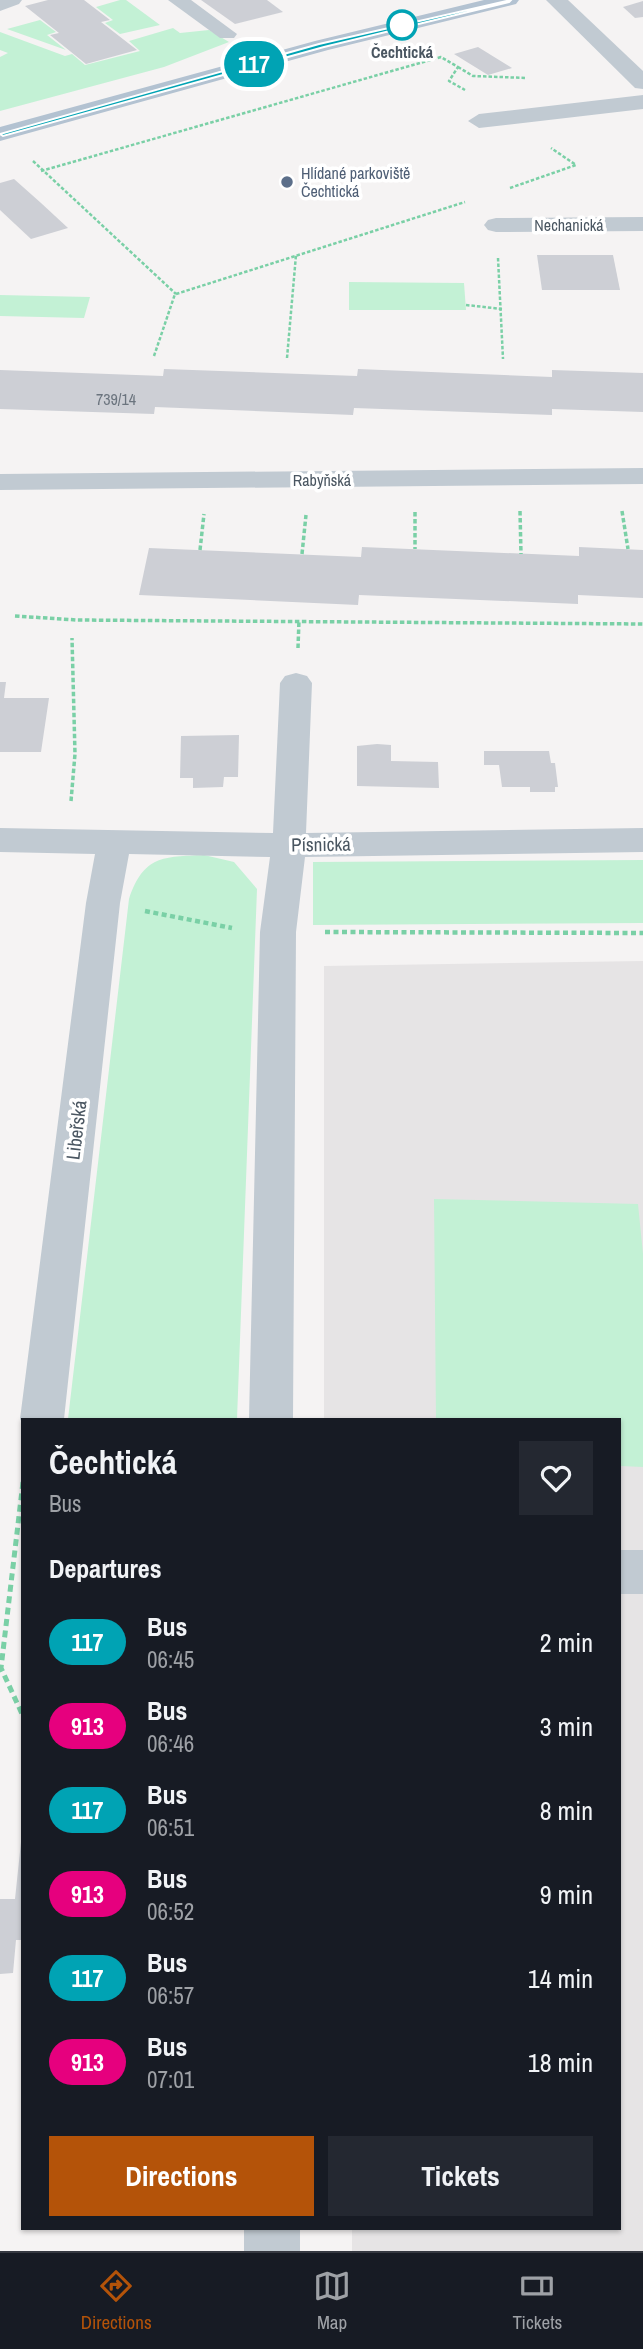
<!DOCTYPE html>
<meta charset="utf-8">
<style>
body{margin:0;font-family:"Archivo Narrow",sans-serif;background:#242831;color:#f1f3f6;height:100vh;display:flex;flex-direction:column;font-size:26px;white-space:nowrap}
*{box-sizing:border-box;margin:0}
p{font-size:23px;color:#9ea1a6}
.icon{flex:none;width:38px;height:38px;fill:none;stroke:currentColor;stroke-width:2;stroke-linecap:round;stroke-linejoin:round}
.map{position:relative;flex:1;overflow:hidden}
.sheet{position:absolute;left:21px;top:1418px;width:600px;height:812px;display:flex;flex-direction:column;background:#171b24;border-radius:0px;box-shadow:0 2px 5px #0004}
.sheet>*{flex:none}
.badge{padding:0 14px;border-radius:23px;font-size:24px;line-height:46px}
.map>.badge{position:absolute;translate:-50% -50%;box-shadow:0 0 0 4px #fff}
h2{padding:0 28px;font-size:26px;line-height:63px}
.round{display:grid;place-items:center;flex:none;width:74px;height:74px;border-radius:0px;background:#242831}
.headline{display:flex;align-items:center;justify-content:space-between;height:119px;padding:0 28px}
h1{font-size:33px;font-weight:700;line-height:52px}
.action{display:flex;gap:14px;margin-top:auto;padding:14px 28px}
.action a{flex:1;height:80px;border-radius:0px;background:#b45309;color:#fff;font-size:28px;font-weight:700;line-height:80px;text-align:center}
.action a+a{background:#242831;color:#f1f3f6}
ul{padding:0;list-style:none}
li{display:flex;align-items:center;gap:21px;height:84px;padding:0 28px}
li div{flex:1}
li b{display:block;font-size:26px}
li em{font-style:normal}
li .badge{min-width:77px;font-weight:700;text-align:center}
.tabs{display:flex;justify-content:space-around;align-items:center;height:98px;border-top:2px solid #363941;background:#171b24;font-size:19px;color:#9ea1a6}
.tabs a{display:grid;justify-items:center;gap:4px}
.tabs .current{color:#b45309}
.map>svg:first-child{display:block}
</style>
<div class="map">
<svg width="643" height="2251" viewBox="0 0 643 2251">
<rect width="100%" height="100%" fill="#f5f3f3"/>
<polygon fill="#e6e4e5" points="643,961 643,2251 352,2251 352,2228 620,2228 620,1419 324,1419 324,966"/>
<g fill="#c3f1d5">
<polygon points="120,0 126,0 160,25 120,34 105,23 113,20 96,7"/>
<polygon points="40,20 56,32 47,35 66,50 7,29"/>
<polygon points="173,28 180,33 209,30 229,42 164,67 0,111 0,57 8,53 0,50 0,32 65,56 72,54 85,65 140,51 129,41"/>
<polygon points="349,282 464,283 466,310 349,310"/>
<polygon points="0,295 90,297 84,318 0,316"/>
<path d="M 204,855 L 234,862 L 257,889 L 237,1419 L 68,1419 L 129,899 C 144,855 163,857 204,855 Z"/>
<polygon points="643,860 643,923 313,925 313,862"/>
<polygon points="434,1199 638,1204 643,1254 643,1467 620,1466 620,1419 436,1419"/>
</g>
<g fill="#cdcfd5">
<polygon points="48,0 84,0 110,20 101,22 137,50 86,64 50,35 59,33 25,6"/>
<polygon points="201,0 267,0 283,12 235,24"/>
<polygon points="643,1 643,17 635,18 623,7"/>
<polygon points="478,47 512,68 488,75 454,54"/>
<polygon points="14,179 41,203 68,228 31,239 0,210 0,183"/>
<polygon points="537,255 613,255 620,290 542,290"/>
<polygon points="164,369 357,376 358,369 552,377 552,370 643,373 643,412 552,409 552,415 354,408 353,415 155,407 154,414 0,409 0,370 163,376"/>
<polygon points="362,547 579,556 579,547 643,550 643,598 578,595 578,604 359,595 358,605 139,595 149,548 361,557"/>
<polygon points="0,682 6,682 4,698 49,698 41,752 0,752"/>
<polygon points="239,735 238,777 224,777 223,787 193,788 193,778 180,778 181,736"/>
<polygon points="377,744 391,745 391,761 438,762 439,788 357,786 357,746"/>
<polygon points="484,751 549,751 551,763 555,763 558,787 555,787 555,792 530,792 530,787 502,787 499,765 484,765"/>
<polygon points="21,1842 23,1940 16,1940 13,1973 0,1974 0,1899 15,1899"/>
</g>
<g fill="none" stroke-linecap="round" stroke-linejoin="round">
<g stroke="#7ad0a6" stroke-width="2.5" stroke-dasharray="3.5 2" stroke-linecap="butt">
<polyline points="458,67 473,76 527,78"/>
<polyline points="33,161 176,294"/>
<polyline points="41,171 441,57 458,67 449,81 465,90"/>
<polyline points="510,188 576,165 551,148"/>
<polyline points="498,258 503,359"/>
<polyline points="176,294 465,202"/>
<polyline points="466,305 502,309"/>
<polyline points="154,356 175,294"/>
<polyline points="287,358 296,255"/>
</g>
<g stroke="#7ad0a6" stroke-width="3.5" stroke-dasharray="4.5 2.5" stroke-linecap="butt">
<polyline points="520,511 521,554"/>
<polyline points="622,511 628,549"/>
<polyline points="415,512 415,549"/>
<polyline points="200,550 204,514"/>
<polyline points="302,554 306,515"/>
<polyline points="15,616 77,620 643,624"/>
<polyline points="298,648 299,620"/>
<polyline points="71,801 75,754 72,638"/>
</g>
<g stroke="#7ad0a6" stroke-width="4.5" stroke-dasharray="5 3.5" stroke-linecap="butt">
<polyline points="145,911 232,928"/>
<polyline points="325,932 643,933"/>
</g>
<polyline stroke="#7ad0a6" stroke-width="5" stroke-dasharray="7 4.5" stroke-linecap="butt" points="23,1482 1,1668 23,1716"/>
<g fill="#c1cad2" fill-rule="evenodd">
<polygon points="0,0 22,0 19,4 0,11"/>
<polygon points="168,0 191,0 237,34 234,38 220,38"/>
<polygon points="546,0 568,0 643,71 643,89 635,88"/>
<polygon points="643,95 643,109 479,128 468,121 479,114"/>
<polygon points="643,217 643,231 496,232 488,230 484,225 488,220 496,218"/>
<polygon points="643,468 643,484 0,490 0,474"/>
<polygon points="296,673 307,676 312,683 306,833 643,828 643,852 305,857 296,932 293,1419 249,1419 260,932 270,857 129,854 120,903 64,1419 23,1419 23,1424 20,1419 86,903 95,854 0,852 0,828 273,833 280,683 285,676"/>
<rect x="620" y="1550" width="23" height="44"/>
<rect x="244" y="2228" width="56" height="23"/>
</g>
<polygon fill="#b3c2d1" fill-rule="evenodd" points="484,0 519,0 516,4 328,50 0,141 0,127 315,41"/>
</g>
<polygon fill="#00a3b4" stroke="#fff" stroke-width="2" points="509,2 324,47 3,136 0,134 319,44 511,0"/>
<circle fill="#fff" stroke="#00a3b4" stroke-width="3.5" cx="402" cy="25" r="14"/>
<circle fill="#5c6f8a" stroke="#fff" stroke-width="2.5" cx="287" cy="182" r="7"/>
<g text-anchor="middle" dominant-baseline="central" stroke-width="7" stroke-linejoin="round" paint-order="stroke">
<g font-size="16" font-weight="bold" fill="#4a5661" stroke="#fff">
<text x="402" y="52">Čechtická</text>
</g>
<g font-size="16" fill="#4e5e75" stroke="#fff" text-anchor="start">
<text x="301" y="173">Hlídané parkoviště<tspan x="301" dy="18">Čechtická</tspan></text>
</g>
<g font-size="16" fill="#4a5661" stroke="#fff">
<text x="569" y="225">Nechanická</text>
<text x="322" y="480">Rabyňská</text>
</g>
<g font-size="16" fill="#6b747e">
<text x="116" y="399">739/14</text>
</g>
<g font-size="19" fill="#4a5661" stroke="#fff">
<text transform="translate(321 844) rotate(-1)">Písnická</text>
<text transform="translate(76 1130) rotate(-83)">Libeřská</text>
</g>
</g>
</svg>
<b class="badge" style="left:254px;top:64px;background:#00a3b4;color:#fff">117</b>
<section class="sheet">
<div class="headline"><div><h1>Čechtická</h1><p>Bus</p></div><a class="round"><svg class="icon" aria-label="heart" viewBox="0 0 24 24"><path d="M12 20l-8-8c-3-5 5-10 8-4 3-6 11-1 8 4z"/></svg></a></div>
<h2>Departures</h2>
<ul>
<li><span class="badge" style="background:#00a3b4;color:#fff">117</span><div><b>Bus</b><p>06:45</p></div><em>2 min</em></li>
<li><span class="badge" style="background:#e6007e;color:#fff">913</span><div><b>Bus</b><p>06:46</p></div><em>3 min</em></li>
<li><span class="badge" style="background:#00a3b4;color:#fff">117</span><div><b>Bus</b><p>06:51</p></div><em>8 min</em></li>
<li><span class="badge" style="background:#e6007e;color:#fff">913</span><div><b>Bus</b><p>06:52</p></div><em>9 min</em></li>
<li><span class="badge" style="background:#00a3b4;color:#fff">117</span><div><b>Bus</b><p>06:57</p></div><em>14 min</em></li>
<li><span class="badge" style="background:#e6007e;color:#fff">913</span><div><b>Bus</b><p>07:01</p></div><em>18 min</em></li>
</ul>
<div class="action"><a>Directions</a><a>Tickets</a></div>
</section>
</div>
<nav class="tabs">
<a class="current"><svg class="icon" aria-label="directions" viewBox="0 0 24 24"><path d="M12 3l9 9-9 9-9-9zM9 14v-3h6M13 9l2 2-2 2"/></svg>Directions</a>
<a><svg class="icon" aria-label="map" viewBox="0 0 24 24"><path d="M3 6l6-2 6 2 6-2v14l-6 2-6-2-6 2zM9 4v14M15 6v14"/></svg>Map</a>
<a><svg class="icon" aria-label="tickets" viewBox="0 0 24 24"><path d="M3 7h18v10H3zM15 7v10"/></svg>Tickets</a>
</nav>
